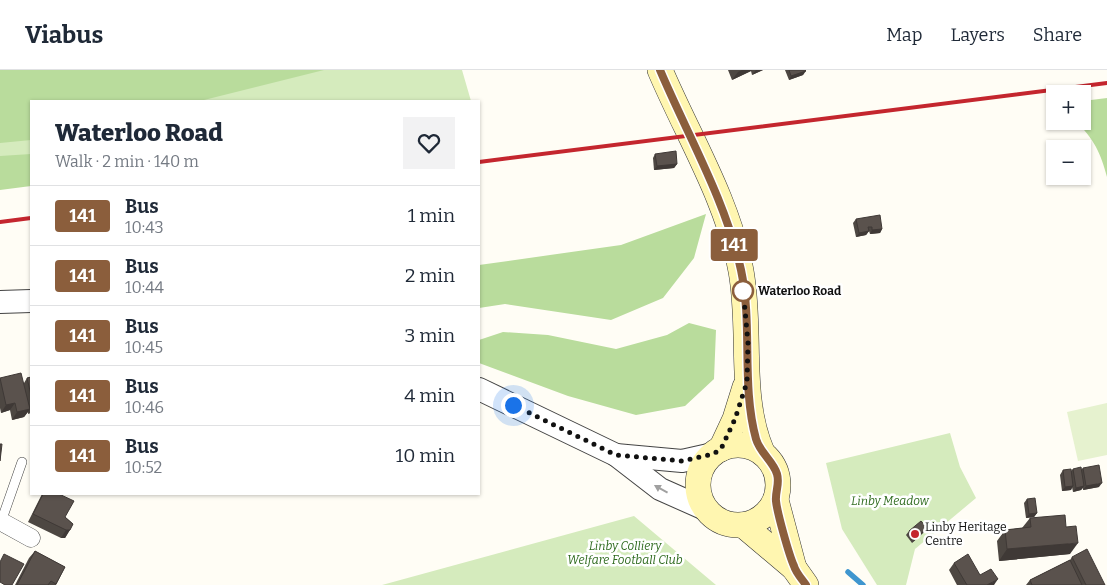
<!DOCTYPE html>
<meta charset="utf-8">
<style>
body{margin:0;font-family:Bitter,serif;background:#f2f2f3;color:#1f2937;height:100vh;display:flex;flex-direction:column;font-size:19px;white-space:nowrap}
*{box-sizing:border-box;margin:0}
p{font-size:16px;color:#747a83}
.icon{flex:none;width:28px;height:28px;fill:none;stroke:currentColor;stroke-width:2;stroke-linecap:round;stroke-linejoin:round}
.map{position:relative;flex:1;overflow:hidden}
.panel{position:absolute;left:30px;top:30px;width:450px;height:395px;display:flex;flex-direction:column;background:#fff;border-radius:0px;box-shadow:0 1px 4px #0004}
.panel>*{flex:none}
.badge{padding:0 10px;border-radius:4px;font-size:18px;line-height:32px}
.controls{position:absolute;left:1046px;top:15px;display:grid;gap:10px}
.controls a{display:grid;place-items:center;width:45px;height:45px;border-radius:0px;background:#fff;box-shadow:0 1px 4px #0004;font-size:25px}
.you{position:absolute;width:25px;height:25px;margin:-12px;border:4px solid #fff;border-radius:50%;background:#1a73e8;box-shadow:0 0 0 8px #1a73e833}
.map>.badge{position:absolute;translate:-50% -50%;box-shadow:0 0 0 2px #fff}
.round{display:grid;place-items:center;flex:none;width:52px;height:52px;border-radius:0px;background:#f2f2f3}
.overview{display:flex;align-items:center;justify-content:space-between;height:85px;padding:0 25px}
h1{font-size:24px;font-weight:800;line-height:38px}
ul{padding:0;list-style:none}
li{display:flex;align-items:center;gap:15px;height:60px;padding:0 25px;border-top:1px solid #e0e1e3}
li div{flex:1}
li b{display:block;font-size:19px}
li em{font-style:normal}
li .badge{min-width:55px;font-weight:700;text-align:center}
header{display:flex;align-items:center;gap:30px;box-sizing:border-box;height:70px;padding:0 25px;background:#fff;border-bottom:1px solid #e0e1e3}
header strong{font-size:24px}
nav{display:flex;gap:28px;margin-inline-start:auto;font-size:18px}
.map>svg:first-child{display:block}
</style>
<header>
<strong>Viabus</strong>
<nav><a>Map</a><a>Layers</a><a>Share</a></nav>
</header>
<div class="map">
<svg width="1107" height="515" viewBox="0 0 1107 515">
<rect width="100%" height="100%" fill="#fffdf5"/>
<g fill="#d5ebbd">
<polygon points="0,0 462,0 471,31 31,31 31,112 0,116"/>
<polygon points="950,363 960,397 976,428 915,479 906,515 877,515 842,459 826,393"/>
<polygon points="634,446 716,515 382,515"/>
</g>
<g fill="#b9dc9c">
<polygon points="0,0 324,0 200,31 31,31 31,70 0,73"/>
<path d="M 1107,28 L 1107,107 C 1101,84 1094,68 1075,51 L 1082,51 L 1083,31 Z"/>
<polygon points="31,84 31,116 0,120 0,86"/>
<polygon points="706,144 694,188 663,228 611,250 505,234 479,238 479,195 621,175"/>
<polygon points="689,253 716,260 714,309 685,336 636,345 568,326 479,293 479,270 503,262 548,265 616,279 667,265"/>
</g>
<polygon fill="#e6f2cf" points="1107,333 1107,385 1078,391 1067,342"/>
<g fill="none" stroke-linecap="round" stroke-linejoin="round">
<polyline stroke="#3f96cf" stroke-width="5.5" points="848,502 863,515"/>
<defs>
<polyline id="service" points="1,452 22,392"/>
<polyline id="minor" points="0,451 31,468"/>
<g id="tertiary">
<polyline points="0,232 31,231"/>
<polyline points="479,319 616,385 660,419 705,439"/>
<polyline points="616,385 682,391 713,384"/>
</g>
<g id="secondary">
<path d="M 660,0 C 688,66 728,130 741,201 C 752,261 738,326 762,382"/>
<circle cx="738" cy="415" r="40"/>
<polyline points="721,379 735,349 745,317"/>
<polyline points="776,430 794,498"/>
<polyline points="743,455 794,498 806,515"/>
</g>
</defs>
<use href="#service" stroke="#444" stroke-width="10"/>
<use href="#minor" stroke="#444" stroke-width="19"/>
<use href="#tertiary" stroke="#444" stroke-width="24"/>
<use href="#secondary" stroke="#333" stroke-width="26"/>
<use href="#service" stroke="#fff" stroke-width="9"/>
<use href="#minor" stroke="#fff" stroke-width="18"/>
<use href="#tertiary" stroke="#fff" stroke-width="22"/>
<use href="#secondary" stroke="#fff6b0" stroke-width="25"/>
<g stroke="#c4262e" stroke-width="4">
<polyline points="479,92 1107,13"/>
<polyline points="0,152 31,148"/>
</g>
</g>
<g fill="#4d4742">
<polygon points="728,0 763,0 752,5 751,1 732,10"/>
<polygon points="785,0 805,0 803,5 789,10"/>
<polygon points="655,84 677,94 674,98 654,100 653,88"/>
<polygon points="856,149 882,159 880,163 870,164 869,161 866,165 856,167 853,153"/>
<polygon points="31,307 31,343 28,344 28,342 24,347 12,350 10,340 1,343 0,338 0,308 24,313 27,308"/>
<polygon points="1083,398 1099,417 1083,420 1083,418 1081,420 1073,422 1072,417 1071,420 1062,421 1060,405 1063,400 1071,401 1073,399 1081,400"/>
<polygon points="42,424 59,424 65,447 73,454 65,468 61,468 28,452"/>
<polygon points="1027,429 1037,443 1034,447 1026,448 1024,433"/>
<polygon points="1030,448 1066,457 1070,484 999,491 997,471 1005,460 1022,458"/>
<polygon points="909,461 924,462 912,473 906,465"/>
<polygon points="35,481 65,497 56,515 15,515 29,488"/>
<polygon points="1072,487 1105,515 1026,515 1030,510 1070,490"/>
<polygon points="954,493 980,505 994,515 957,515 949,500"/>
</g>
<g fill="#3f3936">
<polygon points="742,0 752,0 751,1 732,10 738,2"/>
<polygon points="756,0 763,0 752,5"/>
<polygon points="806,1 803,5 789,10 791,6"/>
<polygon points="677,94 674,98 654,100 657,96"/>
<polygon points="882,159 880,163 870,164 872,160"/>
<polygon points="869,161 866,165 856,167 859,163"/>
<polygon points="15,333 10,340 1,343 6,335"/>
<polygon points="30,339 24,347 12,350 17,342"/>
<polygon points="1102,413 1099,417 1083,420 1086,416"/>
<polygon points="1073,416 1071,420 1062,421 1065,417"/>
<polygon points="1084,416 1081,420 1073,422 1076,418"/>
<polygon points="1037,443 1034,447 1026,448 1029,444"/>
<polygon points="927,458 924,462 912,473 915,469"/>
<polygon points="66,460 70,460 65,468 61,468"/>
<polygon points="1078,473 1070,484 999,491 1007,479"/>
<polygon points="998,509 994,515 987,515"/>
</g>
<g fill="#5a524d" stroke="#3f3936">
<polygon points="789,0 805,0 806,1 791,6"/>
<polygon points="676,81 677,94 657,96 655,84"/>
<polygon points="880,145 882,159 872,160 872,157 868,157 869,161 859,163 856,149"/>
<polygon points="21,303 30,339 17,342 15,333 6,335 0,308"/>
<polygon points="31,307 31,325 27,308"/>
<polygon points="0,374 2,374 0,391"/>
<polygon points="1099,395 1102,413 1086,416 1083,398"/>
<polygon points="1081,397 1084,416 1076,418 1073,399"/>
<polygon points="1071,399 1073,416 1065,417 1063,400"/>
<polygon points="43,424 59,424 74,431 65,447 73,454 70,460 66,460 33,444"/>
<polygon points="1035,428 1037,443 1029,444 1027,429"/>
<polygon points="1065,445 1066,457 1076,456 1078,473 1007,479 1005,460 1031,457 1030,448"/>
<polygon points="921,451 927,458 915,469 909,461"/>
<polygon points="1087,479 1105,515 1086,515 1072,487"/>
<polygon points="35,481 65,497 56,514 51,511 48,515 17,515"/>
<polygon points="4,484 24,494 12,515 5,515 0,512 0,492"/>
<polygon points="968,484 980,505 991,499 998,509 987,515 967,515 954,493"/>
<polygon points="1070,490 1082,515 1032,515 1030,510"/>
</g>
<defs><path id="oneway-solid" d="M-6-.8H1V-3.2L6.5 0L1 3.2V.8H-6Z" transform="scale(1.25)"/></defs>
<use fill="#a0a0a0" href="#oneway-solid" transform="translate(661 419) rotate(-151)"/>
<g fill="none" stroke-linecap="round" stroke-linejoin="round">
<defs>
<path id="line" d="M 660,0 C 688,66 725,129 741,200 C 753,256 741,314 756,369 C 760,383 773,391 777,404 C 780,414 775,422 776,431 C 777,442 789,485 794,496 C 796,503 802,509 806,515"/>
</defs>
<use href="#line" stroke="#fff" stroke-width="11"/>
<use href="#line" stroke="#8b5e3c" stroke-width="8"/>
<polyline stroke="#111" stroke-width="5" stroke-dasharray="0 9" points="513,335 616,385 682,391 713,384 721,379 735,349 747,312 748,273 743,218 743,221"/>
</g>
<circle fill="#fff" stroke="#8b5e3c" stroke-width="2.5" cx="743" cy="221" r="10"/>
<circle fill="#c4262e" stroke="#fff" stroke-width="2" cx="915" cy="464" r="5"/>
<g text-anchor="middle" dominant-baseline="central" stroke-width="5" stroke-linejoin="round" paint-order="stroke">
<g font-size="12" font-weight="bold" fill="#111" stroke="#fff" text-anchor="start">
<text x="758" y="221">Waterloo Road</text>
</g>
<g font-size="12" font-style="italic" fill="#2f6b1f" stroke="#fff">
<text x="890" y="431">Linby Meadow</text>
<text x="625" y="476">Linby Colliery<tspan x="625" dy="14">Welfare Football Club</tspan></text>
</g>
<g font-size="12" fill="#111" stroke="#fff" text-anchor="start">
<text x="925" y="457">Linby Heritage<tspan x="925" dy="14">Centre</tspan></text>
</g>
</g>
</svg>
<div class="controls">
<a>+</a>
<a>−</a>
</div>
<div class="you" style="left:513px;top:335px"></div>
<b class="badge" style="left:734px;top:175px;background:#8b5e3c;color:#fff">141</b>
<section class="panel">
<div class="overview"><div><h1>Waterloo Road</h1><p>Walk · 2 min · 140 m</p></div><a class="round"><svg class="icon" aria-label="heart" viewBox="0 0 24 24"><path d="M12 20l-8-8c-3-5 5-10 8-4 3-6 11-1 8 4z"/></svg></a></div>
<ul>
<li><span class="badge" style="background:#8b5e3c;color:#fff">141</span><div><b>Bus</b><p>10:43</p></div><em>1 min</em></li>
<li><span class="badge" style="background:#8b5e3c;color:#fff">141</span><div><b>Bus</b><p>10:44</p></div><em>2 min</em></li>
<li><span class="badge" style="background:#8b5e3c;color:#fff">141</span><div><b>Bus</b><p>10:45</p></div><em>3 min</em></li>
<li><span class="badge" style="background:#8b5e3c;color:#fff">141</span><div><b>Bus</b><p>10:46</p></div><em>4 min</em></li>
<li><span class="badge" style="background:#8b5e3c;color:#fff">141</span><div><b>Bus</b><p>10:52</p></div><em>10 min</em></li>
</ul>
</section>
</div>
